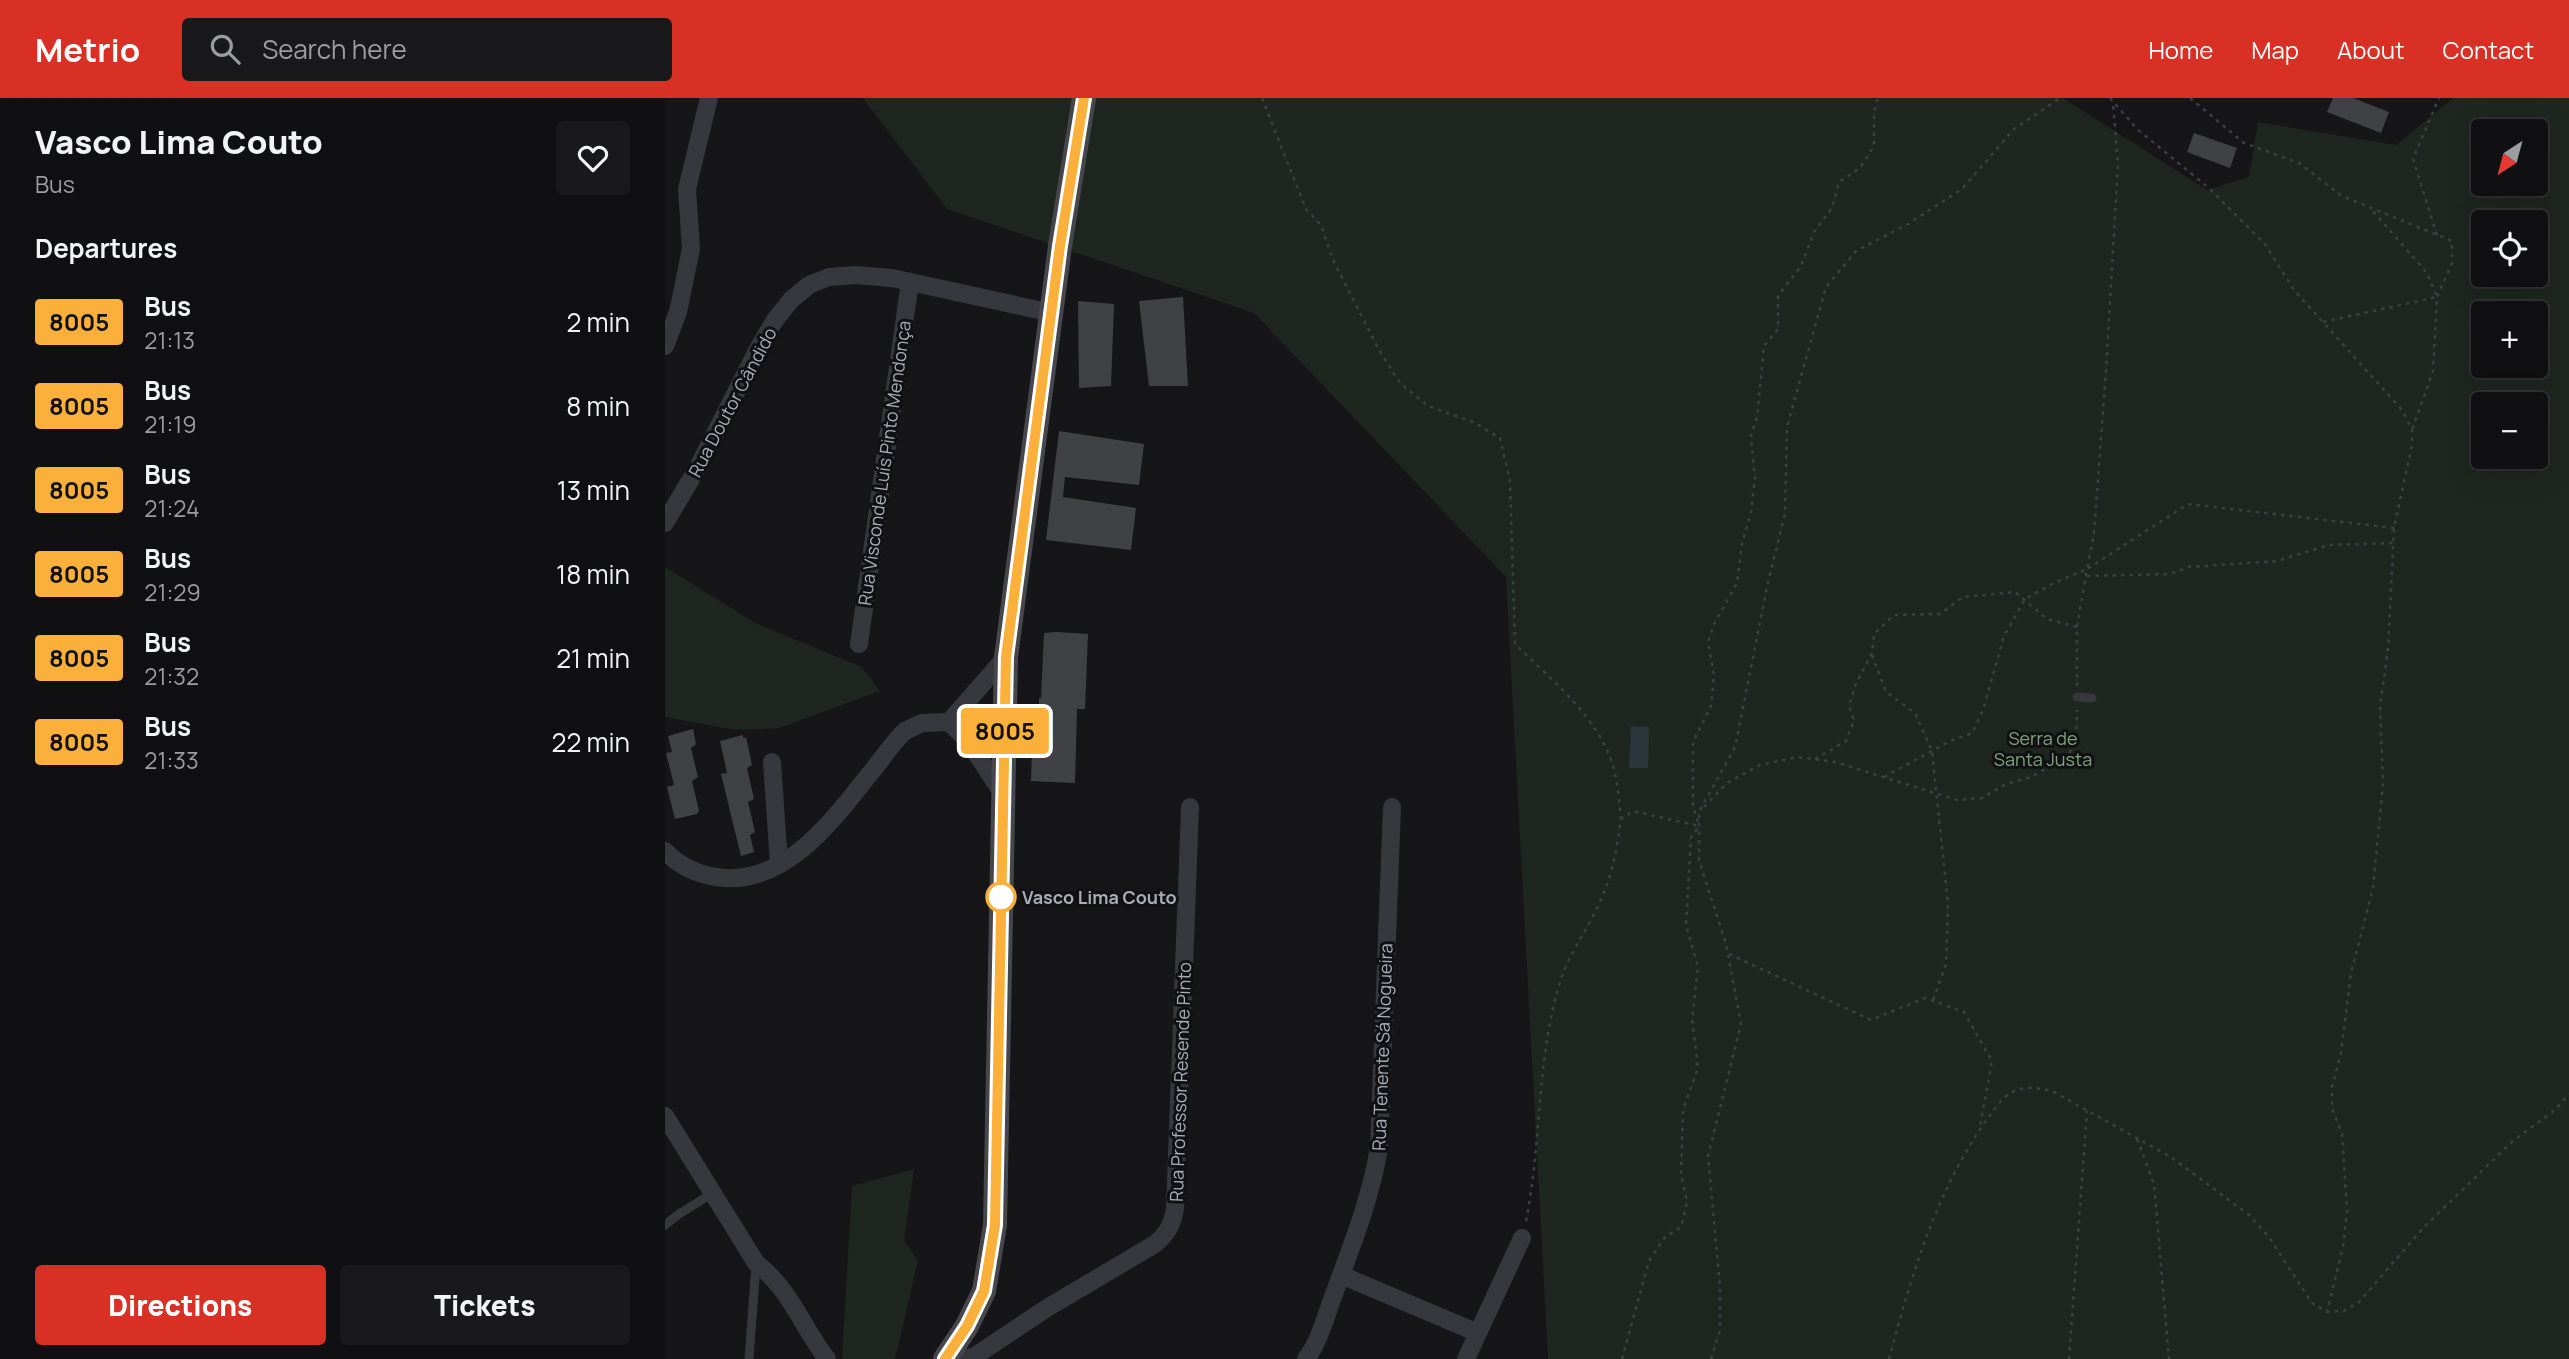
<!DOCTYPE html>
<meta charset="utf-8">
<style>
body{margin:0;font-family:Manrope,sans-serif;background:#19191b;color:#f1f3f6;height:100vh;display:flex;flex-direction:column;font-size:26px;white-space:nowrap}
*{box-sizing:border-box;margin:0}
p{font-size:23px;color:#9c9d9f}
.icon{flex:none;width:38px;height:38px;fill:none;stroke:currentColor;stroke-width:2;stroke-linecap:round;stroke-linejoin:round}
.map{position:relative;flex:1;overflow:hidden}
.panel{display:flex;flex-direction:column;background:#101012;width:665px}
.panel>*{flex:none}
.badge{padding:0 14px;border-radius:5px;font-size:24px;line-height:46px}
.needle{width:46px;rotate:216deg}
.fabs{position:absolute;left:1806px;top:21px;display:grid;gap:14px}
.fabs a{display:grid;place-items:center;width:77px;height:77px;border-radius:7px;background:#101012;box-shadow:0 7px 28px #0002,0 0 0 2px #303032;font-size:35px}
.map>.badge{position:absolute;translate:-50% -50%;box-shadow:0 0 0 4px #fff}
h2{padding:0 35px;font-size:26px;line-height:63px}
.round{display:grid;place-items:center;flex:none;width:74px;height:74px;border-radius:7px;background:#19191b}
.headline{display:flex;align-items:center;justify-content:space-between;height:119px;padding:0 35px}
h1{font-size:33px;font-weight:800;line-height:52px}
.primary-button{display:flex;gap:14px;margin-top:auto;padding:14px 35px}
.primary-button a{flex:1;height:80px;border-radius:7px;background:#d93025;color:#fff;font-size:28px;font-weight:800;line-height:80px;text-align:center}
.primary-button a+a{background:#19191b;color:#f1f3f6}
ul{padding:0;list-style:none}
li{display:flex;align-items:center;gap:21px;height:84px;padding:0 35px}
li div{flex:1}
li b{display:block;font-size:26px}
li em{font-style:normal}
li .badge{min-width:77px;font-weight:700;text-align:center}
header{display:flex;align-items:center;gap:42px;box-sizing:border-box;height:98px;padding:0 35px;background:#d93025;color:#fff}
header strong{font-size:33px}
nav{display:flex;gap:38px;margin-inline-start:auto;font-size:24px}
.search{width:490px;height:63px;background:#19191b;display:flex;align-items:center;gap:18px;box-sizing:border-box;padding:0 24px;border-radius:7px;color:#9c9d9f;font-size:26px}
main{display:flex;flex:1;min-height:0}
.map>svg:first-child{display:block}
</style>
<header>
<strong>Metrio</strong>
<div class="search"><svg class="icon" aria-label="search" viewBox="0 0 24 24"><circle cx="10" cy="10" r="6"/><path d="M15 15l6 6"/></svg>Search here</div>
<nav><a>Home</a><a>Map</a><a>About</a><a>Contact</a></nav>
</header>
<main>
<section class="panel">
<div class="headline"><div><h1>Vasco Lima Couto</h1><p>Bus</p></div><a class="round"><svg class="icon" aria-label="heart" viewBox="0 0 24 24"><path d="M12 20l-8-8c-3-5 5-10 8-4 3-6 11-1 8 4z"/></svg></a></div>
<h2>Departures</h2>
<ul>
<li><span class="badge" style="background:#fbb03b;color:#111">8005</span><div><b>Bus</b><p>21:13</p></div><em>2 min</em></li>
<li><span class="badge" style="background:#fbb03b;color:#111">8005</span><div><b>Bus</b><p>21:19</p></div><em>8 min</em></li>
<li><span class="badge" style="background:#fbb03b;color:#111">8005</span><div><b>Bus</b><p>21:24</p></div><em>13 min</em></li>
<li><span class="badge" style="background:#fbb03b;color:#111">8005</span><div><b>Bus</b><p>21:29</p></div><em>18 min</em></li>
<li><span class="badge" style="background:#fbb03b;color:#111">8005</span><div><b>Bus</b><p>21:32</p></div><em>21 min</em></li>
<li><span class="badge" style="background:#fbb03b;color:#111">8005</span><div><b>Bus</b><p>21:33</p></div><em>22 min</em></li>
</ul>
<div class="primary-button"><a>Directions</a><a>Tickets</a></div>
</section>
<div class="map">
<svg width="1904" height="1261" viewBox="0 0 1904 1261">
<rect width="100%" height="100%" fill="#161618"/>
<g fill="#1e261f" fill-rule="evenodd">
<path d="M 198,0 L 1398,0 L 1542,92 L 1584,79 L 1593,24 L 1731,47 L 1788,0 L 1904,0 L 1904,1261 L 883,1261 L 841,479 L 589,215 L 282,111 ZM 1818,33 L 1871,33 L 1871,86 L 1818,86 ZM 1818,124 L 1871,124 L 1871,177 L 1818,177 ZM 1818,215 L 1871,215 L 1871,268 L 1818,268 ZM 1818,306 L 1871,306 L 1871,359 L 1818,359 Z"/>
<polygon points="0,469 92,526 197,569 215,593 114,630 71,632 0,619"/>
<polygon points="249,1071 239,1142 253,1163 230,1261 177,1261 187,1088"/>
</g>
<polygon fill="#2c353c" points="966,628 984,629 983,670 964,670"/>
<g fill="#404145">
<polygon points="1668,0 1688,0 1724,14 1716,35 1662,14"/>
<polygon points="1529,35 1572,50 1565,70 1522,54"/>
<polygon points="518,199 523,288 484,288 474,203"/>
<polygon points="413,203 449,206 446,288 414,290"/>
<polygon points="394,333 479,346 474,387 400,379 398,399 471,410 466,452 381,442"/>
<polygon points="391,534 423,536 420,611 412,611 410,685 366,683 368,609 374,608 374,600 376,600 379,535"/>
<polygon points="28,631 31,646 26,650 33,679 27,683 34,713 32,716 10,721 2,689 9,687 1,655 7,654 3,638"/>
<polygon points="78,637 78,640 81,639 87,667 82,670 89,701 83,704 90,734 85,737 89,754 76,758 56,676 62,675 55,643"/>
</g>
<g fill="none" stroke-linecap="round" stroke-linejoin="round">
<g stroke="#3d3f44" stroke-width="2.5" stroke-dasharray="3.5 5" stroke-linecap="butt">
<path d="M 597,0 L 641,111 L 656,127 L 668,162 L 714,252 L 735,285 L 763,308 L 808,324 L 835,340 L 845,383 L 850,546 C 885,581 933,618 948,668 C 953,685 954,704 956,721"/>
<polyline points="1445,0 1472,31 1545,91 1600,146 1629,192 1737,312 1747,332 1747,347 1729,430 1723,551 1715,608 1718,686 1708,790 1686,875 1676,955 1667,989 1667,1010 1677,1036 1682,1112 1678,1149 1662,1214"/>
<polyline points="1525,0 1579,45 1634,65 1677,98 1787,143 1787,165 1772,199 1768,273 1747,332"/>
<polyline points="1772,137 1748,61 1774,0"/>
<polyline points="1658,224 1772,199 1762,175 1706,111"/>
<polyline points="1422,478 1505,476 1524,469 1612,463 1664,447 1728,445"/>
<polyline points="1207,557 1221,594 1250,615 1267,653 1283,806 1281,866 1268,903"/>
<polyline points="1412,588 1412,529 1422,471 1523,406 1729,430"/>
<polyline points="1150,661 1181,643 1189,623 1184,608 1191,586 1207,555 1209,536 1229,517 1275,516 1298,499 1350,494 1382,521 1412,529"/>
<polyline points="1219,679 1285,643 1307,635 1318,612 1339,538 1360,501 1389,485 1422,471 1429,435 1441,273 1453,65 1448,5"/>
<polyline points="1039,709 1062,685 1095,667 1132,659 1170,664 1292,702 1317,700 1341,686 1366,679 1403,658 1411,642 1412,612"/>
<polyline points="1033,724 1028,709 1028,644 1046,608 1049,577 1043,544 1049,526 1072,485 1077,446 1086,414 1090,380 1086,338 1092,319 1099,248 1113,231 1113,198 1136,168 1149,134 1167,110 1174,84 1195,70 1209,48 1209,14 1213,0"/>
<polyline points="1064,856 1206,922 1260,900 1299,914 1327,963 1315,1028"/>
<polyline points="1472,1041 1489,1086 1504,1261"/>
<path d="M 861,1123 C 877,1043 871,959 896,881 C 906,851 926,827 937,799 C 948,775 952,748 956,721 L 968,713 L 1034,728"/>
<polyline points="957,1261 984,1163 1000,1139 1016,1129 1022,1104 1016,1076 1018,1012 1033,970 1027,921 1033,869 1021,827 1026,739 1033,730"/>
<polyline points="1046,1261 1055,1232 1055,1188 1043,1058 1076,926 1061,846 1034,762 1034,714 1070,649 1102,489 1120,415 1122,329 1161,189 1191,153 1243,126 1297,91 1349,31 1395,0"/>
<path d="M 1224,1261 C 1246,1179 1271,1093 1321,1023 C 1328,1013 1335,1002 1345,995 C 1359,987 1373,990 1387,993 L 1506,1059 L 1584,1117 L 1604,1139 L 1647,1205 L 1662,1214 L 1679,1213 L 1694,1204 L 1759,1129 L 1849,1042 L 1890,1012 L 1904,996"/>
<polyline points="1404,1261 1422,1013"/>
</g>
<g stroke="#37383d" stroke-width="9">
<polyline points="1412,599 1427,600"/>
<polyline points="0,1127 14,1116 48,1095"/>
<polyline points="84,1261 91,1167"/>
</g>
<g stroke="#37383d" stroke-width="18">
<polyline points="0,248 13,214 26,151 22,91 44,0"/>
<polyline points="0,425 32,371 94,249 110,222 126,202 144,187 164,179 190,177 227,180 387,215"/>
<polyline points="194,546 245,184"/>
<polyline points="293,614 340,618"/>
<polyline points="284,624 303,643 338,696"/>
<polyline points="292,632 339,638"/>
<polyline points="107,664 114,766"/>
<path d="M 0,753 C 14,768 31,776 51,779 C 117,790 166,725 203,678 C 216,663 226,646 240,633 L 257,625 L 284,624 L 341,559"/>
<path d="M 0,1018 L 91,1165 C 126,1192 136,1227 162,1261"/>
<polyline points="676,1177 813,1235"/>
<path d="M 299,1261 L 310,1258 L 382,1210 L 490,1146 C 503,1135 507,1127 510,1111 L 525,709"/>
<path d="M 641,1261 C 655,1243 661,1217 669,1196 C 687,1147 706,1100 714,1049 L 727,709"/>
<polyline points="801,1261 857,1140"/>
</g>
<polyline stroke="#45474d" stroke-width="24" points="280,1261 302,1228 319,1193 330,1127 341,559 395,148 419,0"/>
</g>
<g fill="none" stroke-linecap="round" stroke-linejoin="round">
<defs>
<polyline id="line" points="280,1261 302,1228 319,1193 330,1127 341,559 395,148 419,0"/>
</defs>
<use href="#line" stroke="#fff" stroke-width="16"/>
<use href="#line" stroke="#fbb03b" stroke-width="10"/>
</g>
<circle fill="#fff" stroke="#fbb03b" stroke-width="3.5" cx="336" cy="799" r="14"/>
<g text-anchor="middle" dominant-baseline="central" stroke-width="6" stroke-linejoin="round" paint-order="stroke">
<g font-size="18" fill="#a8adb8" stroke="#111113">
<text transform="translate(67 304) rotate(-62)">Rua Doutor Cândido</text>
<text transform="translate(219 365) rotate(-82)">Rua Visconde Luís Pinto Mendonça</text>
<text transform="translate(717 949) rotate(-88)">Rua Tenente Sá Nogueira</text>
<text transform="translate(515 984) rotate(-88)">Rua Professor Resende Pinto</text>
</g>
<g font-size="18" fill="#7fa381" stroke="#111113">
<text x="1378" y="640">Serra de<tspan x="1378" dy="21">Santa Justa</tspan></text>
</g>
<g font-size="18" font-weight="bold" fill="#a8adb8" stroke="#111113" text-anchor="start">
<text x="357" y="799">Vasco Lima Couto</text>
</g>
</g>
</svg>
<div class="fabs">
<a><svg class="needle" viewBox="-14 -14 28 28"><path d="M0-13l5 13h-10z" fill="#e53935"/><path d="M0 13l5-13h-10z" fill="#9c9d9f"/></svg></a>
<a><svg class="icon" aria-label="locate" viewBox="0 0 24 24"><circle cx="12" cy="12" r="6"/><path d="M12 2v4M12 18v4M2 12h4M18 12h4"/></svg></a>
<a>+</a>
<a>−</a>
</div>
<b class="badge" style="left:340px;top:633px;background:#fbb03b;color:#111">8005</b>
</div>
</main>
